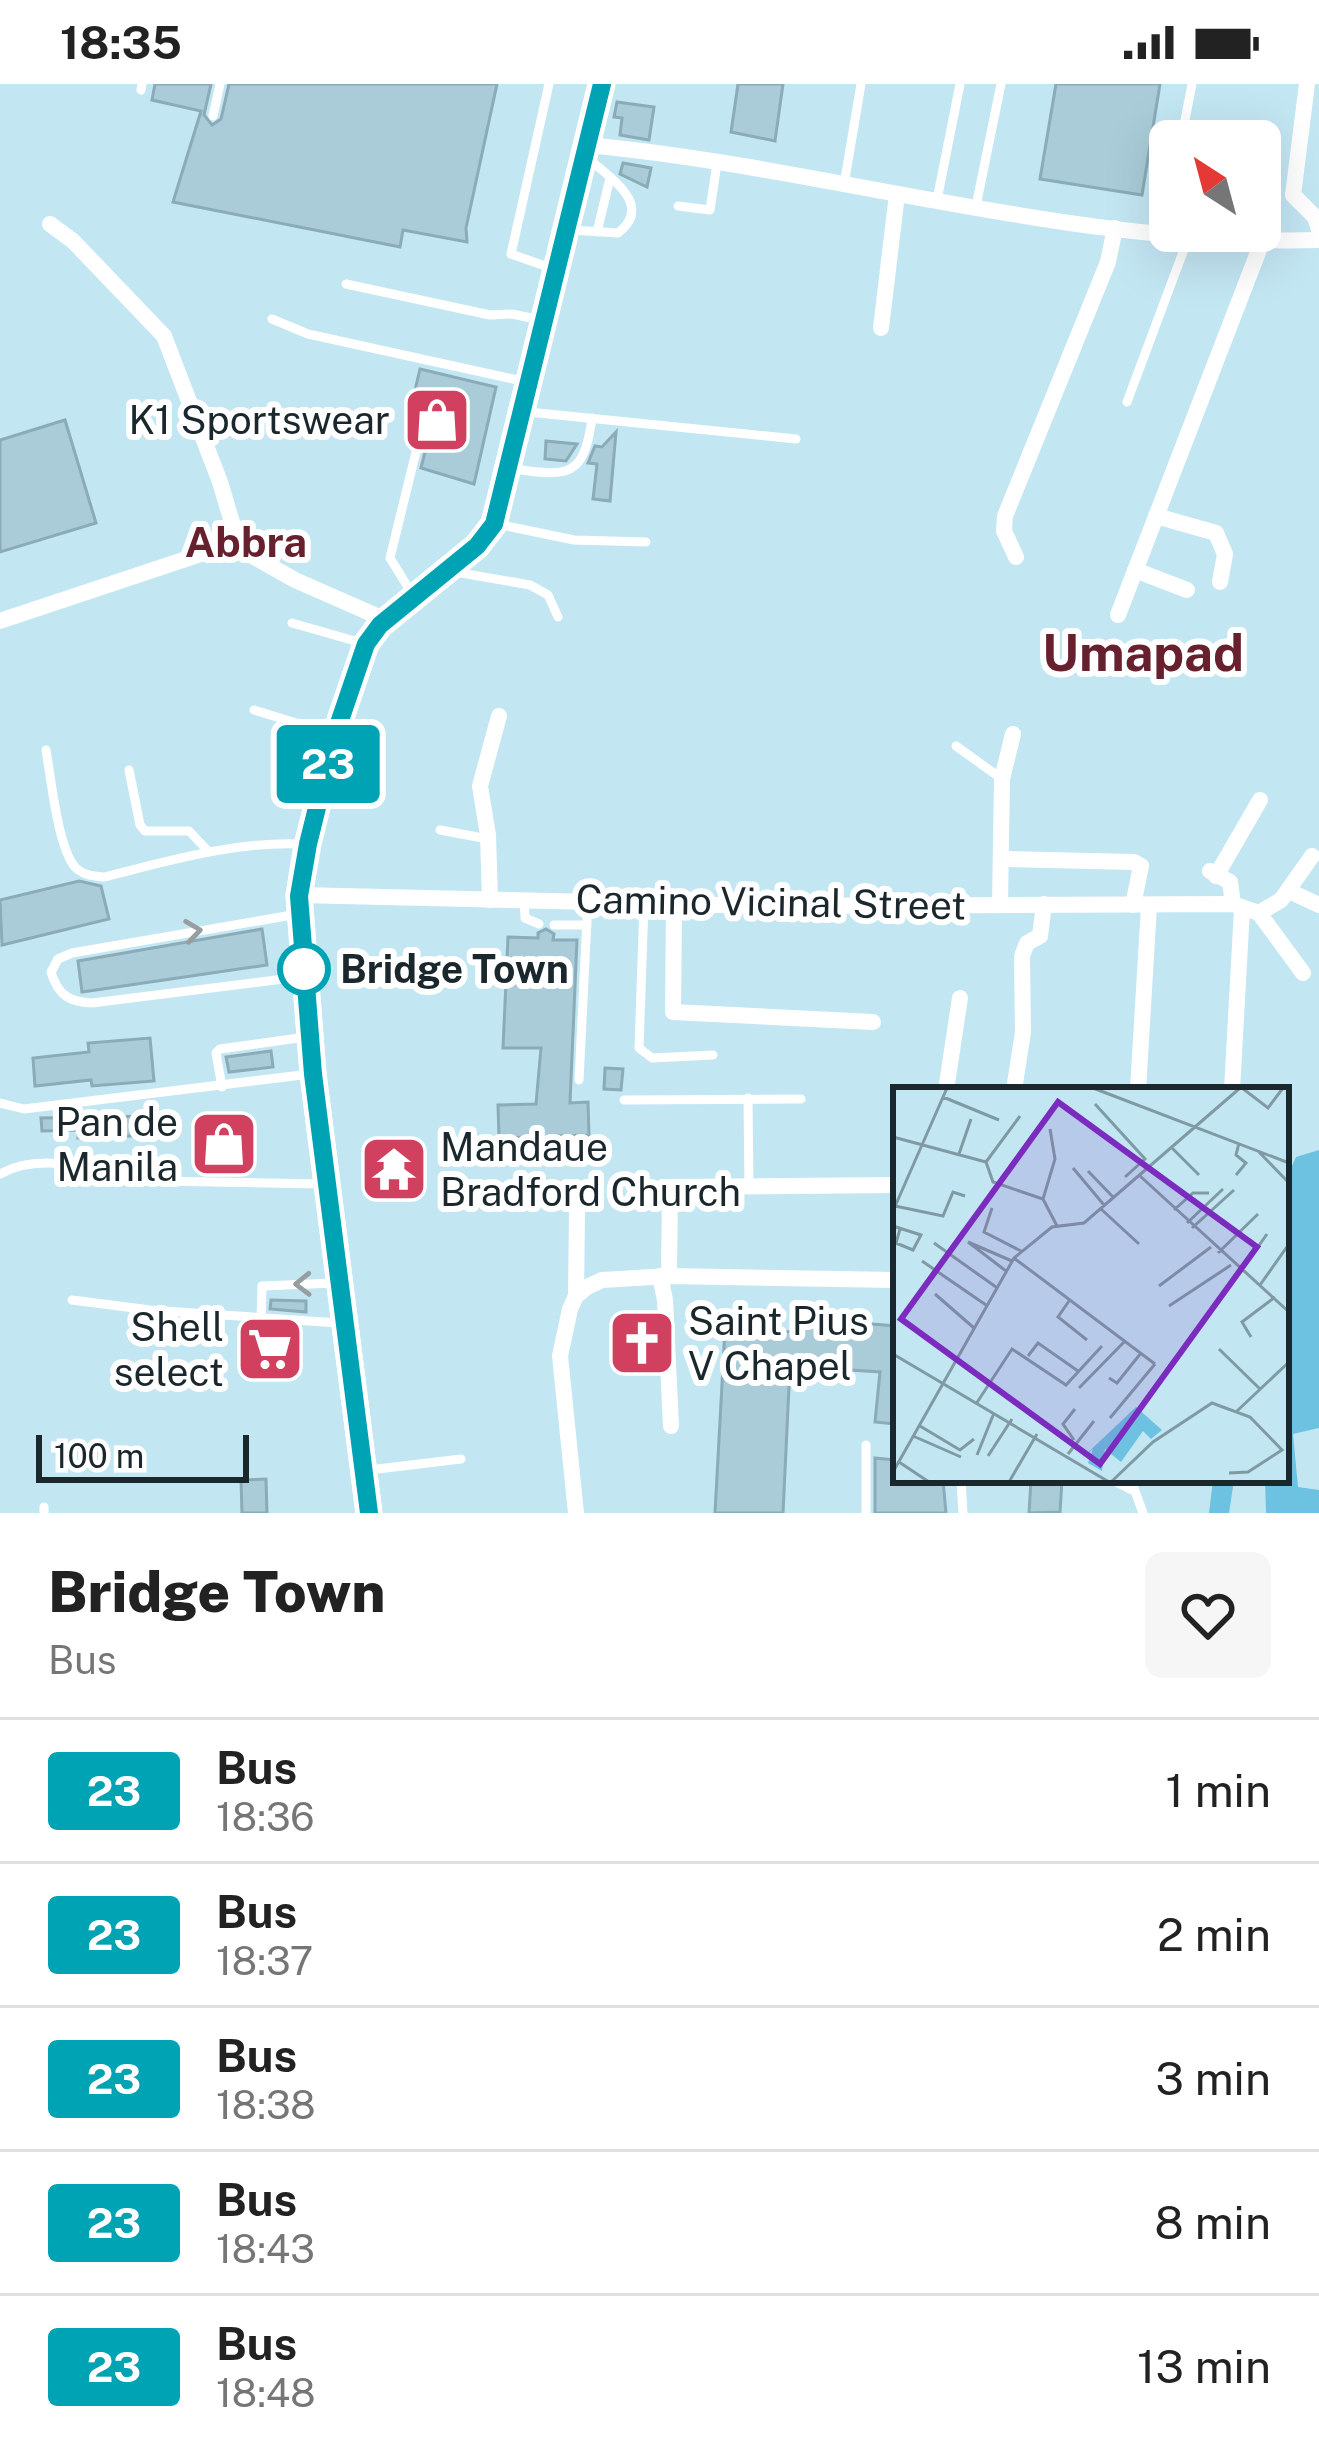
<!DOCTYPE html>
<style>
body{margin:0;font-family:"Public Sans",sans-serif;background:#f6f6f6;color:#222;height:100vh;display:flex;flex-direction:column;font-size:45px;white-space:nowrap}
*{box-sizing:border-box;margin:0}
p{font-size:39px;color:#767676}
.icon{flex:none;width:66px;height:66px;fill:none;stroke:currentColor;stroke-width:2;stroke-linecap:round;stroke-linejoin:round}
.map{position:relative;height:1429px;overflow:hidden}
.details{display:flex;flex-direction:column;background:#fff;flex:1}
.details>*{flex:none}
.badge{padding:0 24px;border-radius:9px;font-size:42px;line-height:78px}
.needle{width:78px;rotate:324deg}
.controls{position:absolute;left:1149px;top:36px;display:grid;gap:24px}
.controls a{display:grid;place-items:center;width:132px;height:132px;border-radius:18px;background:#fff;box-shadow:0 12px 48px #0002;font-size:60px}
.scale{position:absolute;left:36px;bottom:30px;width:213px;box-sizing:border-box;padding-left:12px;border:6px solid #1a272c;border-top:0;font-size:33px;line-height:42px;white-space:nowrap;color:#1a272c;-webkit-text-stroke:9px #fff;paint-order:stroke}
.map>.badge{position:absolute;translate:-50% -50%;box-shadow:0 0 0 6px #fff}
.round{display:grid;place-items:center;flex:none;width:126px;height:126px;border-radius:18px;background:#f6f6f6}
.head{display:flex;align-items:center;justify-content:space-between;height:204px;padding:0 48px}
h1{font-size:57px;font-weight:800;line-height:90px}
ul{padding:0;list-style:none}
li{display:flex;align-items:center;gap:36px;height:144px;padding:0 48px;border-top:3px solid #e0e0e0}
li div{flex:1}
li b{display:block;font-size:45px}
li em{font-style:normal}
li .badge{min-width:132px;font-weight:700;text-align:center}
.status{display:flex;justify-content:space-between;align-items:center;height:84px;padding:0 60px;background:#fff;direction:ltr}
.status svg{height:33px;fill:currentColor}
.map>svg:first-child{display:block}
</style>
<div class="status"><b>18:35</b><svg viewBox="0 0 49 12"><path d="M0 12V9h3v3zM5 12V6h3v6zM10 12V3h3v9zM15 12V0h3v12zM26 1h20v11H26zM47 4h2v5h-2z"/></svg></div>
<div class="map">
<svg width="1319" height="1429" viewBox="0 0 1319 1429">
<rect width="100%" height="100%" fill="#c3e6f3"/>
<g fill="#6cc2e0">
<polygon points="1319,1066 1319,1344 1293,1350 1298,1403 1319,1406 1319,1429 1266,1429 1265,1396 1286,1396 1286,1095 1296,1073"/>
<polygon points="1213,1396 1234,1396 1229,1429 1209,1429"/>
</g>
<g fill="#a9ccd8" stroke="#8aabb7" stroke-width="3">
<polygon points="155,0 211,0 204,31 212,41 221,35 229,0 497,0 466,144 467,158 403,146 400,163 173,118 201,27 152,16"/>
<polygon points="738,0 783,0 775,57 731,48"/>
<polygon points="1056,0 1160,0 1142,111 1040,95"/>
<polygon points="617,18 654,23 649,56 620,51 622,34 614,33"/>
<polygon points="623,79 651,84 647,103 620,90"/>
<polygon points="420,285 496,303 474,400 421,384 435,328 429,319 412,319"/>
<polygon points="65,336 96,439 0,468 0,356"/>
<polygon points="616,348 610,417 593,415 597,380 588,379 595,362 602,363"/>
<polygon points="546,357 577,360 566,377 545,375"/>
<polygon points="79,797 101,802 109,835 2,861 0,816"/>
<polygon points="262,845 267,881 82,908 78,877"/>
<polygon points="546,845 554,850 553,856 577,856 570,1019 588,1018 589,1051 499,1054 498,1021 536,1020 541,964 503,964 508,853 538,854 538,849"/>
<polygon points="150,954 154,997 92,1002 91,996 35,1002 33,974 89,968 88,959"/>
<polygon points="271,967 273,983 229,988 226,973"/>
<polygon points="605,984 623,985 621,1006 604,1005"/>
<polygon points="155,1032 156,1051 78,1054 78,1046 42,1047 41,1034"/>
<polygon points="271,1216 306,1217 306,1228 270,1225"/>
<polygon points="796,1234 896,1242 896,1340 875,1338 880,1288 790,1282 783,1429 715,1429 725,1245 795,1248"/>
<polygon points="624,1241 653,1241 655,1276 624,1276"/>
<polygon points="875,1374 896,1376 896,1396 943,1396 946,1429 875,1429"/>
<polygon points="266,1395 267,1429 242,1429 241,1396"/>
<polygon points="1031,1396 1062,1396 1060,1428 1029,1429"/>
</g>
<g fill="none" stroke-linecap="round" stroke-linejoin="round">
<g stroke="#fff" stroke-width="9">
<polyline points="549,0 511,170 551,184"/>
<polyline points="141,6 142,0"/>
<polyline points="213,32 220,0"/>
<polyline points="1181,57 1192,0"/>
<polyline points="844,101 861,0"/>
<polyline points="937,116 960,0"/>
<polyline points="678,122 710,126 717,79"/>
<polyline points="976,122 1001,0"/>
<path d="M 571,146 L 618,149 C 654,121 611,95 589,75"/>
<polyline points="597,148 610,94"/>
<polyline points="1166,148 1170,117"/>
<polyline points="346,200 490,231 512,230 541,236"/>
<polyline points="272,235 308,250 522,297"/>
<polyline points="1127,318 1189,152"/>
<polyline points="528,328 796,355"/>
<path d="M 514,385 C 569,393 584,393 592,334"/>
<polyline points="497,440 574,456 646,458"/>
<polyline points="455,488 530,501 548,511 558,533"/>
<polyline points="411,508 390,474 426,327"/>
<polyline points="292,539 362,559"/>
<polyline points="254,626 329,649"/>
<polyline points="956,662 1002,695"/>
<path d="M 46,666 C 51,693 58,768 77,785 C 86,792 94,792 104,793 C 168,777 236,757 302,760"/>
<polyline points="129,686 140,741 145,747 189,747 209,768"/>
<polyline points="440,746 488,755"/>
<polyline points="524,815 525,834 539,840"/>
<polyline points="644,819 639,964 652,974 713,971"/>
<path d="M 298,830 L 72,869 L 58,875 L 51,888 C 58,911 69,918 92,919 L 300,893"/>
<polyline points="554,841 587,841"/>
<polyline points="579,996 588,816"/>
<polyline points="222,1003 216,969 220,965 306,953"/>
<polyline points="748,1014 749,1104"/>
<polyline points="624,1016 801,1015"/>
<polyline points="0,1019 24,1025 310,990"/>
<path d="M 0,1090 C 27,1075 76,1074 98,1096 L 323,1100"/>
<polyline points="72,1216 150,1226 339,1239"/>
<polyline points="261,1235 262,1202 335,1199"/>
<polyline points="369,1386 461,1375"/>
<polyline points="961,1396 963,1429"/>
<polyline points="1112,1396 1132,1406"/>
<polyline points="1131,1396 1143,1429"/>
<polyline points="44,1423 44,1429"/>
<polyline points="866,1429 866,1361"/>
</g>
<g stroke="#fff" stroke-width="16">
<polyline points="1307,0 1293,111 1315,133 1319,146"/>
<path d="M 587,61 C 831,84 1072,163 1319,156"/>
<polyline points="50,140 73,157 164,252 220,398 240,465"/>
<polyline points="881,244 897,110"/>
<polyline points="1156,432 1216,449 1225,470 1220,498"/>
<polyline points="1016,473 1004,447 1005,432 1108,178 1115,144"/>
<polyline points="1135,486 1187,506"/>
<polyline points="1118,531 1262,158"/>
<polyline points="0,537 207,468 240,465 295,496 386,536"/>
<polyline points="1002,775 1134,778 1141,782 1133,821"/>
<polyline points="1210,787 1230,798 1233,820"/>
<polyline points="1216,792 1260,716"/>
<polyline points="1289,807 1319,821"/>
<polyline points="299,811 762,822 1233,820 1259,829 1303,889"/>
<polyline points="490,816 488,751 480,702 499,632"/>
<polyline points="674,820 673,928 873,938"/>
<polyline points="1000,820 1002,695 1013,650"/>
<polyline points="1259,829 1281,816 1312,772"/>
<polyline points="946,1006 960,914"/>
<polyline points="1014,1006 1023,948 1022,872 1027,859 1040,852 1044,820"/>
<polyline points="1138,1006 1149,822"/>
<polyline points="1232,1006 1242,825"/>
<polyline points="660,1192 665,1216 671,1342"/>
<polyline points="669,1192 670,1103 896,1101"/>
<polyline points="576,1212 577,1128"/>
<polyline points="576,1429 560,1272 570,1225 576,1212 587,1203 602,1196 669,1192 896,1196"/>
</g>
<polyline stroke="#fff" stroke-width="27" points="369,1429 313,990 299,811 307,761 335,651 366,560 380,541 477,462 494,440 601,0"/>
</g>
<defs><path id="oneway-chevron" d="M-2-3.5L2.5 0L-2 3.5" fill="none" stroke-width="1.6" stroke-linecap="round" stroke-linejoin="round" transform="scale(3)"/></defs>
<g stroke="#989ea0">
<use href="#oneway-chevron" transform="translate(193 847) rotate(-8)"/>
<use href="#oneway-chevron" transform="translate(303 1200) rotate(179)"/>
</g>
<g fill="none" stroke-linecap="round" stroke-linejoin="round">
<defs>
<polyline id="line" points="369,1429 313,990 299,812 308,760 335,651 366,560 380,541 477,462 494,440 602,0"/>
</defs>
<use href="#line" stroke="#fff" stroke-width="27"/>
<use href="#line" stroke="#00a3b4" stroke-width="18"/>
</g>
<defs>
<symbol id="shop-square" viewBox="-11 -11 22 22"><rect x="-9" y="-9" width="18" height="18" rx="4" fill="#d1415f" stroke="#fff"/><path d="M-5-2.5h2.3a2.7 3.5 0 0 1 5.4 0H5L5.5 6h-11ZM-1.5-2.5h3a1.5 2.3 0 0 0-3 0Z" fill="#fff"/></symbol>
<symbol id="temple-square" viewBox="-11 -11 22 22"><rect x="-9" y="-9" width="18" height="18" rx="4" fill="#d1415f" stroke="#fff"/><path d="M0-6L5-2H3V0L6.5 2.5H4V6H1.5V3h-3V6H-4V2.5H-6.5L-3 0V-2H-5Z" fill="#fff"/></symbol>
<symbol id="church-square" viewBox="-11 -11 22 22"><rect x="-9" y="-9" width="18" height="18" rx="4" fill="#d1415f" stroke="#fff"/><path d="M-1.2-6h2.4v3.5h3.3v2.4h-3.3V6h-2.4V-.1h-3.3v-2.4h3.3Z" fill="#fff"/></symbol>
<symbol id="supermarket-square" viewBox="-11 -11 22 22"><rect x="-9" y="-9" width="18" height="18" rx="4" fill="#d1415f" stroke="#fff"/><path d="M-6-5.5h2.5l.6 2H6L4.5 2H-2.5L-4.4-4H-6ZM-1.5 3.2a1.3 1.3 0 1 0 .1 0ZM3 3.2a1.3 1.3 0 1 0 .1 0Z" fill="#fff"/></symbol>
</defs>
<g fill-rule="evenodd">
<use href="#shop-square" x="399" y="298" width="76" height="76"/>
<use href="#shop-square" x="186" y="1022" width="76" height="76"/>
<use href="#temple-square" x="356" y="1047" width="76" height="76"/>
<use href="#church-square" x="604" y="1221" width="76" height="76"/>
<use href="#supermarket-square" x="232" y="1227" width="76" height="76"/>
</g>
<circle fill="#fff" stroke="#00a3b4" stroke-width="6" cx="304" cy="885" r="24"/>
<g text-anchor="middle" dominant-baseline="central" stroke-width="12" stroke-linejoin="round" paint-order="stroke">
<g font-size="39" fill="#1a272c" stroke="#fff" text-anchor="end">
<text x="390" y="336">K1 Sportswear</text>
<text x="178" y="1038">Pan de<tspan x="178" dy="45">Manila</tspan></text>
<text x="440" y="1063" text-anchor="start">Mandaue<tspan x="440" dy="45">Bradford Church</tspan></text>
<text x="688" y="1237" text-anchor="start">Saint Pius<tspan x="688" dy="45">V Chapel</tspan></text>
<text x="224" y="1243">Shell<tspan x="224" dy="45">select</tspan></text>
</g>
<g font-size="39" fill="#1a272c" stroke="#fff">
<text transform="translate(771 818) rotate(1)">Camino Vicinal Street</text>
</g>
<g font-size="39" font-weight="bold" fill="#1a272c" stroke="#fff" text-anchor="start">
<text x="340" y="885">Bridge Town</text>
</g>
<g font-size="42" font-weight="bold" fill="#67212e" stroke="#fff">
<text x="246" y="457">Abbra</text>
</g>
<g font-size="51" font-weight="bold" fill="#67212e" stroke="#fff">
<text x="1143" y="568">Umapad</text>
</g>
</g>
<g transform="translate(893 1003)">
<rect width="396" height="396" fill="#c3e6f3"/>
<path d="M 243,320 L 269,343 L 258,352 L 250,344 L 228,375 L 212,362 L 209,384 L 195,376 L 200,362 L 188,372 Z" fill="#6cc2e0"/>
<path fill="none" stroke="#7f9aa3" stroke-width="3" d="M 200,1 L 396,76M 349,1 L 375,21 L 390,1M 50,10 L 106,33M 202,17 L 252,72 L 232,90M 0,50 L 93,75M 279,61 L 306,88M 366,65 L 396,96M 66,67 L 78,32M 93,75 L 100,95 L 150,112 L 164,139M 93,75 L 127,29M 180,81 L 211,118M 195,84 L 220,110M 343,88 L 353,76 L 343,68 L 346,56M 247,89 L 396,225M 150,112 L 162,72 L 157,42M 2,119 L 50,129 L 60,105 L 72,109M 99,121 L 91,145 L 128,164M 208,122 L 246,157M 281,123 L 300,106 L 316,106M 0,124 L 54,1M 294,136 L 330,102M 0,139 L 28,148 L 20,163 L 3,156 L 7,142M 299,141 L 341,103M 41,156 L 103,200M 325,166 L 365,127M 121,171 L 262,277M 29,174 L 93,218M 113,184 L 75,155 L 119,174M 348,184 L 374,147M 367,198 L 396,157M 266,199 L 318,160M 42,207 L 81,241M 176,214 L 165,230 L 194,253M 276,219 L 338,178M 358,250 L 349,235 L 382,210M 326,262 L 367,302M 0,267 L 216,395M 135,269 L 145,256 L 185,284M 216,291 L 224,296 L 248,266M 186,301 L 232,254M 83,317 L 119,262 L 173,298 L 209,259M 344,324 L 396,275M 217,331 L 262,277M 27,339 L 67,363 L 81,352M 20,349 L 68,370M 181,353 L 170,337 L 182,322M 175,367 L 201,334M 84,368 L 101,326M 95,369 L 119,332M 6,375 L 36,395M 0,385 L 121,171 L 159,140 L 191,136 L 347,1M 116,395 L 144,347M 218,395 L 260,355 L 319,316 L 357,330 L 389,363 L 355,385 L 336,386"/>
<path fill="#7b2cbf" fill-opacity="0.15" stroke="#7b2cbf" stroke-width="6" d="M 165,15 L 364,160 L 207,377 L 8,232 Z"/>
<rect width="396" height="396" fill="none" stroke="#1a272c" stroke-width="6"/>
</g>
</svg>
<div class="controls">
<a><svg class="needle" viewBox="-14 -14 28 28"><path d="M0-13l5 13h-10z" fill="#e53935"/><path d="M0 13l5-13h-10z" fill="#767676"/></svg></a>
</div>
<div class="scale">100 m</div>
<b class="badge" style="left:328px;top:680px;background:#00a3b4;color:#fff">23</b>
</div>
<section class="details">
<div class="head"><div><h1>Bridge Town</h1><p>Bus</p></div><a class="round"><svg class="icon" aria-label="heart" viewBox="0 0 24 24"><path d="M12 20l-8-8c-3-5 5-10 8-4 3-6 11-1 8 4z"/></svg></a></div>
<ul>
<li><span class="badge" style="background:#00a3b4;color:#fff">23</span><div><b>Bus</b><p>18:36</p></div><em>1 min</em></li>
<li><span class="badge" style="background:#00a3b4;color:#fff">23</span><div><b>Bus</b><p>18:37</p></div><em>2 min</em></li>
<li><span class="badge" style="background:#00a3b4;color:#fff">23</span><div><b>Bus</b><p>18:38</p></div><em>3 min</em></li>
<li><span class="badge" style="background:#00a3b4;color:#fff">23</span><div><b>Bus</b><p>18:43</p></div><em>8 min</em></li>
<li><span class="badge" style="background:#00a3b4;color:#fff">23</span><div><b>Bus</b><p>18:48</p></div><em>13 min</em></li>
</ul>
</section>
